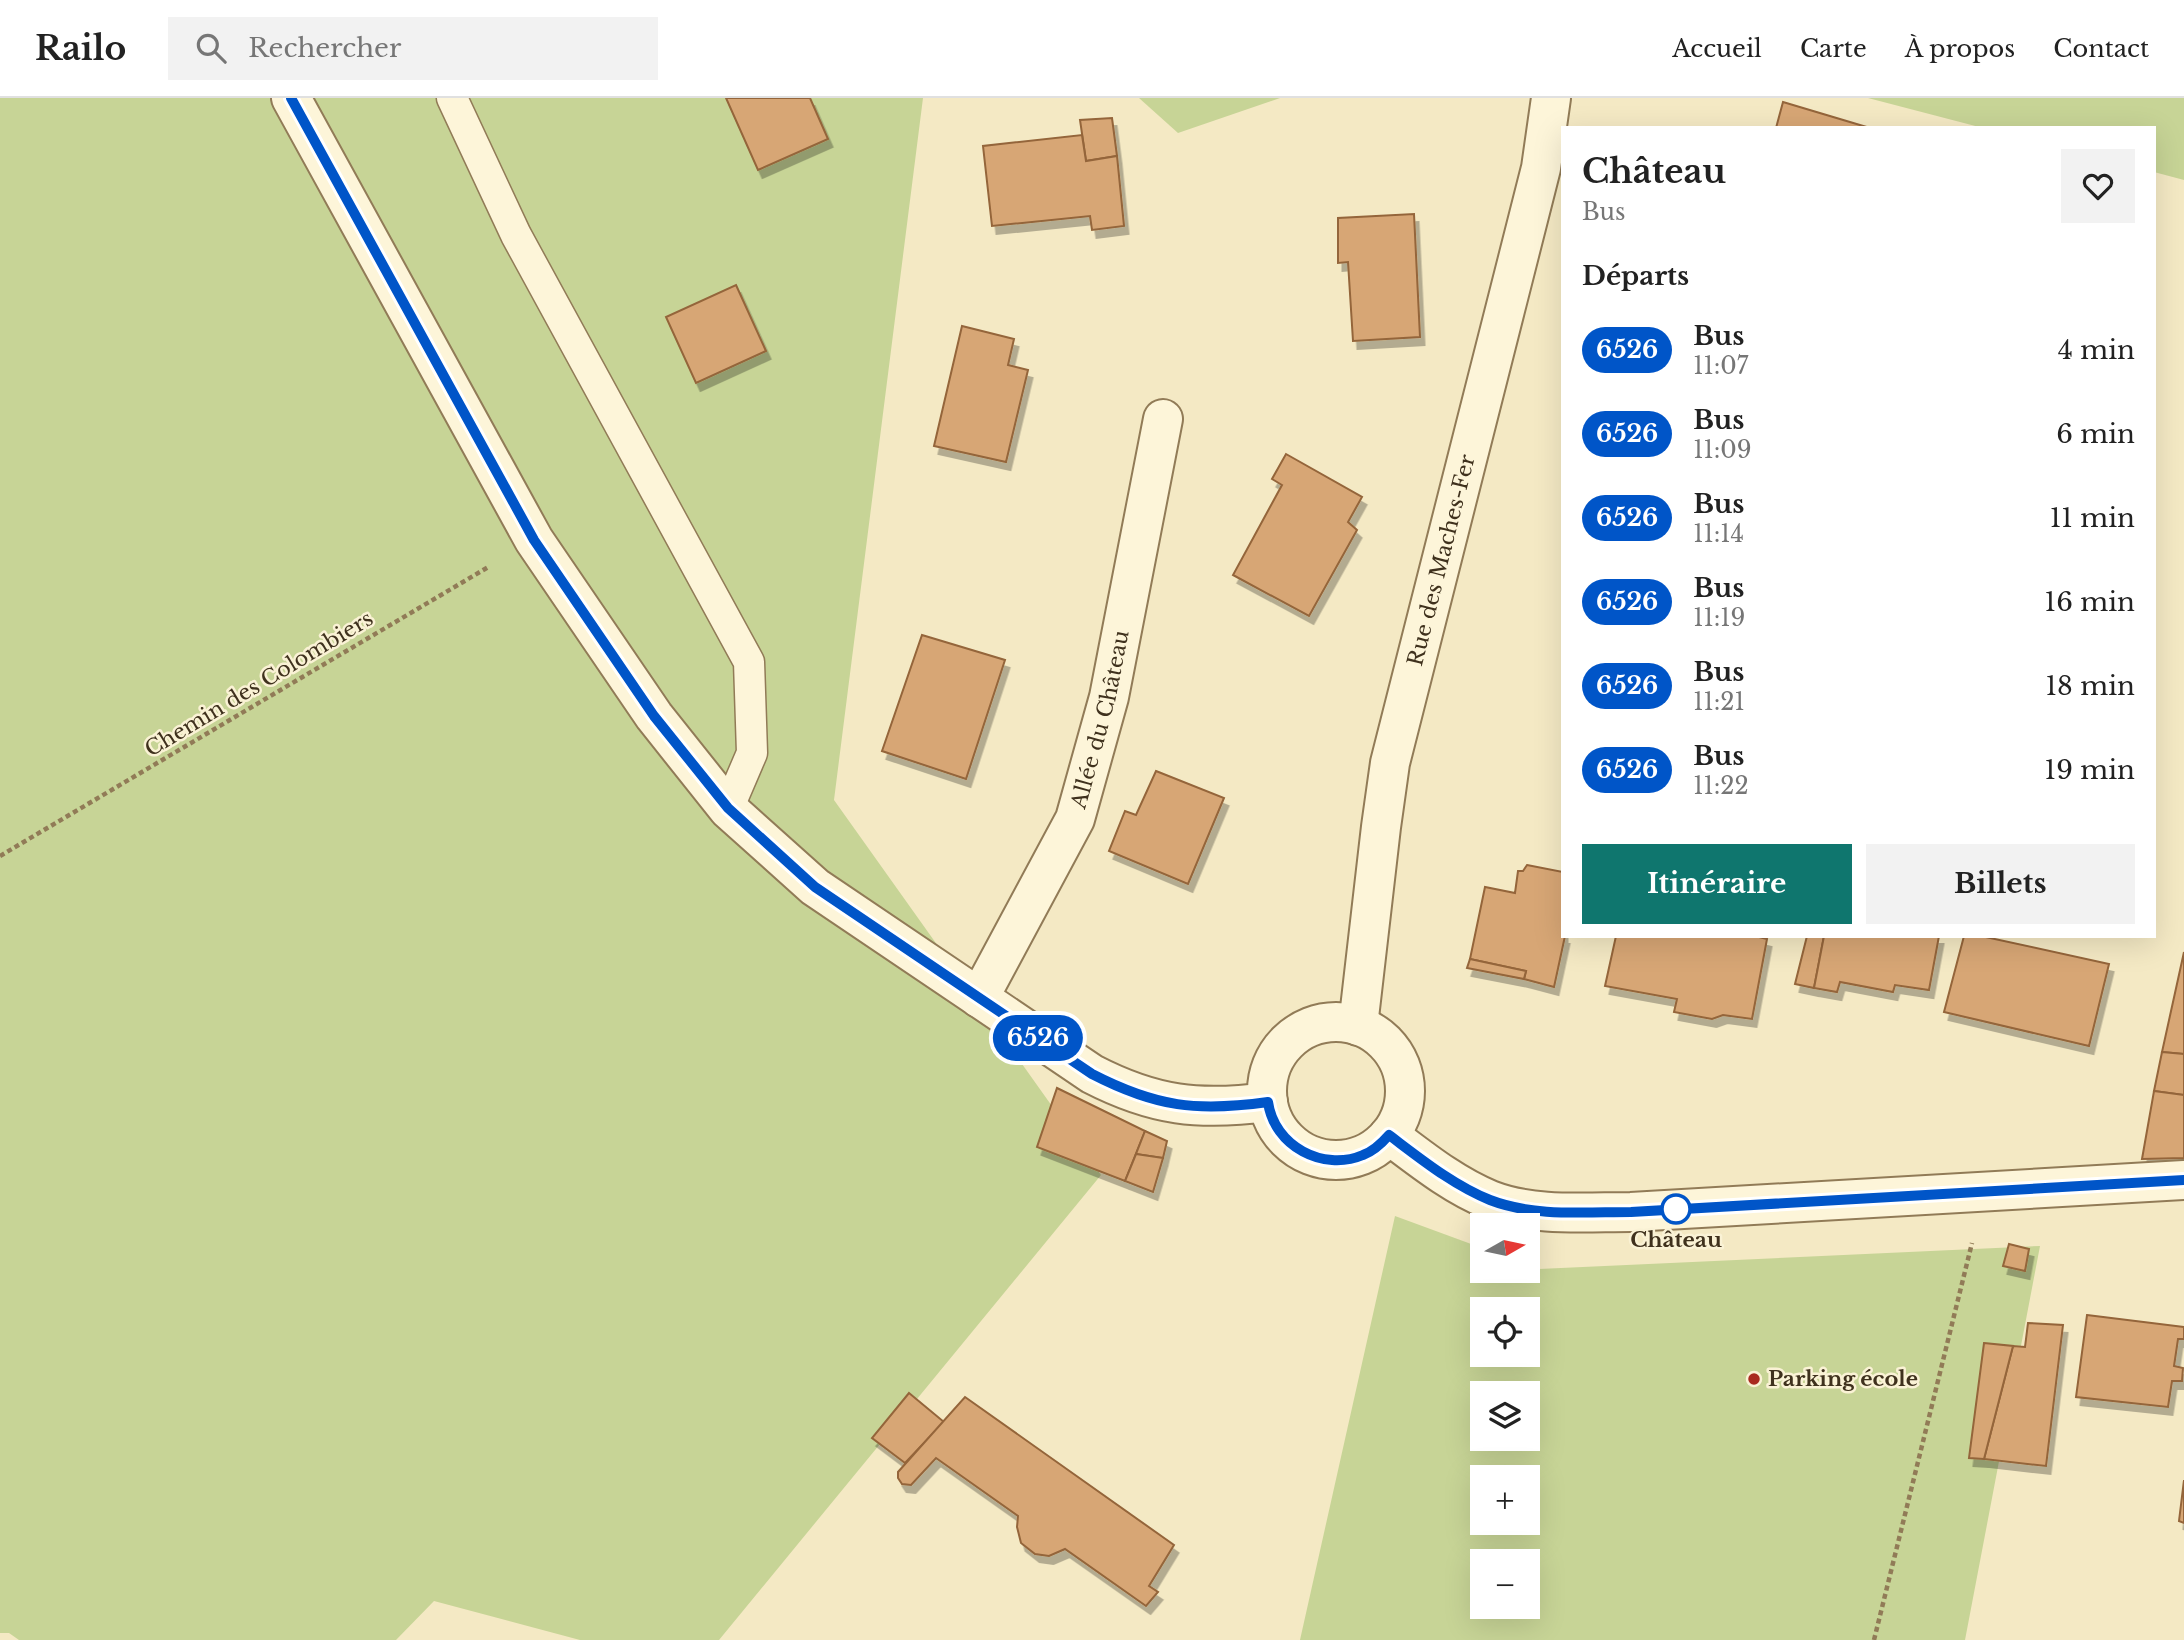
<!DOCTYPE html>
<html lang="fr">
<meta charset="utf-8">
<style>
body{margin:0;font-family:"Libre Baskerville",serif;background:#f2f2f2;color:#222;height:100vh;display:flex;flex-direction:column;font-size:26px;white-space:nowrap}
*{box-sizing:border-box;margin:0}
p{font-size:23px;color:#767676}
.icon{flex:none;width:38px;height:38px;fill:none;stroke:currentColor;stroke-width:2;stroke-linecap:round;stroke-linejoin:round}
.map{position:relative;flex:1;overflow:hidden}
.sheet{position:absolute;left:1561px;top:28px;width:595px;height:812px;display:flex;flex-direction:column;background:#fff;border-radius:0px;box-shadow:0 7px 28px #0002}
.sheet>*{flex:none}
.badge{padding:0 14px;border-radius:23px;font-size:24px;line-height:46px}
.needle{width:46px;rotate:81deg}
.controls{position:absolute;left:1470px;top:1115px;display:grid;gap:14px}
.controls a{display:grid;place-items:center;width:70px;height:70px;border-radius:0px;background:#fff;box-shadow:0 7px 28px #0002;font-size:35px}
.map>.badge{position:absolute;translate:-50% -50%;box-shadow:0 0 0 4px #fff}
h2{padding:0 21px;font-size:26px;line-height:63px}
.round{display:grid;place-items:center;flex:none;width:74px;height:74px;border-radius:0px;background:#f2f2f2}
.overview{display:flex;align-items:center;justify-content:space-between;height:119px;padding:0 21px}
h1{font-size:33px;font-weight:800;line-height:52px}
.button{display:flex;gap:14px;margin-top:auto;padding:14px 21px}
.button a{flex:1;height:80px;border-radius:0px;background:#0f766e;color:#fff;font-size:28px;font-weight:800;line-height:80px;text-align:center}
.button a+a{background:#f2f2f2;color:#222}
ul{padding:0;list-style:none}
li{display:flex;align-items:center;gap:21px;height:84px;padding:0 21px}
li div{flex:1}
li b{display:block;font-size:26px}
li em{font-style:normal}
li .badge{min-width:77px;font-weight:700;text-align:center}
header{display:flex;align-items:center;gap:42px;box-sizing:border-box;height:98px;padding:0 35px;background:#fff;border-bottom:2px solid #e0e0e0}
header strong{font-size:33px}
nav{display:flex;gap:38px;margin-inline-start:auto;font-size:24px}
.search{width:490px;height:63px;background:#f2f2f2;display:flex;align-items:center;gap:18px;box-sizing:border-box;padding:0 24px;border-radius:0px;color:#767676;font-size:26px}
.map>svg:first-child{display:block}
</style>
<header>
<strong>Railo</strong>
<div class="search"><svg class="icon" aria-label="search" viewBox="0 0 24 24"><circle cx="10" cy="10" r="6"/><path d="M15 15l6 6"/></svg>Rechercher</div>
<nav><a>Accueil</a><a>Carte</a><a>À propos</a><a>Contact</a></nav>
</header>
<div class="map">
<svg width="2184" height="1542" viewBox="0 0 2184 1542">
<defs>
<filter id="shadow"><feDropShadow dx="4.5" dy="8" stdDeviation="0" flood-color="#0004"/></filter>
</defs>
<rect width="100%" height="100%" fill="#f4e9c4"/>
<g fill="#c7d496" fill-rule="evenodd">
<polygon points="0,0 923,0 834,702 1101,1077 719,1542 580,1542 434,1503 396,1542 19,1542 9,1535 0,1535"/>
<polygon points="1139,0 1280,0 1178,35"/>
<polygon points="1868,0 2184,0 2184,82 2154,74 2154,30 1983,30"/>
<path d="M 1395,1118 L 1482,1150 L 1482,1172 L 1528,1172 L 1528,1167 L 1539,1171 L 2040,1148 L 1965,1542 L 1300,1542 ZM 1482,1211 L 1528,1211 L 1528,1256 L 1482,1256 ZM 1482,1295 L 1528,1295 L 1528,1340 L 1482,1340 ZM 1482,1379 L 1528,1379 L 1528,1424 L 1482,1424 ZM 1482,1463 L 1528,1463 L 1528,1508 L 1482,1508 Z"/>
</g>
<g fill="#d7a675" stroke="#94653a" stroke-width="2" filter="url(#shadow)">
<polygon points="726,0 810,0 828,41 758,72"/>
<polygon points="1783,4 1870,30 1776,30"/>
<polygon points="1112,20 1117,58 1086,63 1080,22"/>
<polygon points="1082,37 1086,63 1117,58 1124,128 1092,132 1090,118 992,128 983,48"/>
<polygon points="1414,116 1420,239 1353,243 1348,164 1338,165 1338,120"/>
<polygon points="736,187 766,253 696,285 666,219"/>
<polygon points="962,228 1014,241 1008,267 1028,272 1006,364 934,348"/>
<polygon points="1286,356 1362,399 1348,424 1357,432 1309,518 1233,477 1282,387 1272,381"/>
<polygon points="922,537 1005,562 966,681 882,653"/>
<polygon points="1156,673 1224,700 1188,786 1109,753 1125,713 1136,717"/>
<polygon points="1527,767 1563,774 1563,838 1565,838 1554,889 1524,881 1526,873 1470,861 1485,789 1515,795 1518,773 1523,773"/>
<polygon points="1616,838 1755,838 1767,841 1752,921 1723,917 1712,921 1674,914 1677,901 1605,888"/>
<polygon points="1807,838 1824,838 1814,890 1795,886"/>
<polygon points="1824,838 1939,838 1929,892 1895,887 1893,894 1840,884 1837,894 1814,890"/>
<polygon points="1964,838 1981,838 2109,866 2089,948 1944,914"/>
<polygon points="2184,854 2184,956 2162,954"/>
<polygon points="1470,861 1526,873 1524,881 1467,870"/>
<polygon points="2162,954 2184,956 2184,997 2154,993"/>
<polygon points="1057,990 1145,1033 1125,1083 1037,1049"/>
<polygon points="2154,993 2184,997 2184,1060 2142,1061"/>
<polygon points="1145,1033 1167,1043 1163,1060 1136,1056"/>
<polygon points="1136,1056 1163,1060 1153,1094 1125,1083"/>
<polygon points="2009,1146 2029,1151 2025,1173 2003,1168"/>
<polygon points="2087,1217 2184,1229 2184,1241 2178,1241 2174,1268 2183,1270 2182,1283 2172,1283 2168,1309 2076,1299"/>
<polygon points="2028,1225 2063,1227 2046,1368 1984,1361 2013,1248 2025,1249"/>
<polygon points="1984,1245 2013,1248 1984,1361 1969,1360"/>
<polygon points="909,1295 944,1324 905,1365 872,1340"/>
<polygon points="965,1299 1174,1447 1149,1488 1158,1494 1146,1508 1065,1451 1049,1458 1035,1456 1021,1445 1017,1429 1018,1418 936,1360 911,1387 902,1386 898,1380 898,1374"/>
<polygon points="2184,1382 2184,1425 2179,1423"/>
</g>
<g fill="none" stroke-linecap="round" stroke-linejoin="round">
<defs>
<polyline id="lane" points="452,0 516,137 749,564 752,655 728,711"/>
<g id="street">
<path d="M 291,0 L 534,442 L 654,618 L 728,711 L 815,789 L 1092,976 C 1154,1008 1199,1013 1268,1004"/>
<path id="s1" d="M 979,900 L 1075,721 L 1109,599 L 1163,321"/>
<circle cx="1336" cy="993" r="69"/>
<path id="s2" d="M 1358,928 L 1381,729 L 1390,665 L 1541,70 L 1551,0"/>
<path d="M 1389,1037 C 1421,1061 1453,1087 1490,1102 C 1534,1119 1585,1114 1631,1114 L 2184,1082"/>
</g>
</defs>
<use href="#lane" stroke="#917b57" stroke-width="33"/>
<use href="#street" stroke="#917b57" stroke-width="42"/>
<g stroke="#917b57" stroke-width="4.5" stroke-dasharray="5 3.5" stroke-linecap="butt">
<polyline points="0,758 490,468"/>
<polyline points="1874,1542 1972,1145"/>
</g>
<use href="#lane" stroke="#fdf5d9" stroke-width="30"/>
<use href="#street" stroke="#fdf5d9" stroke-width="38"/>
</g>
<g fill="none" stroke-linecap="round" stroke-linejoin="round">
<defs>
<path id="line" d="M 291,0 L 534,442 L 654,618 L 728,710 L 815,789 L 1092,976 C 1156,1009 1197,1014 1268,1004 C 1274,1048 1323,1074 1363,1057 C 1374,1053 1382,1045 1389,1037 C 1421,1061 1453,1087 1490,1102 C 1534,1119 1585,1114 1631,1114 L 2184,1082"/>
</defs>
<use href="#line" stroke="#fff" stroke-width="16"/>
<use href="#line" stroke="#0055c8" stroke-width="10"/>
</g>
<circle fill="#fff" stroke="#0055c8" stroke-width="3.5" cx="1676" cy="1111" r="14"/>
<circle fill="#a92a1f" stroke="#faf2d5" stroke-width="2.5" cx="1754" cy="1281" r="7"/>
<g text-anchor="middle" dominant-baseline="central" stroke-width="5" stroke-linejoin="round" paint-order="stroke">
<g font-size="21" fill="#3f311d" stroke="#faf2d5">
<text stroke="none"><textPath href="#s2" startOffset="474">Rue des Maches-Fer</textPath></text>
<text transform="translate(259 586) rotate(-31)">Chemin des Colombiers</text>
<text stroke="none"><textPath href="#s1" startOffset="306">Allée du Château</textPath></text>
</g>
<g font-size="21" font-weight="bold" fill="#3f311d" stroke="#faf2d5">
<text x="1676" y="1142">Château</text>
</g>
<g font-size="21" font-weight="bold" fill="#3f311d" stroke="#faf2d5" text-anchor="start">
<text x="1768" y="1281">Parking école</text>
</g>
</g>
</svg>
<div class="controls">
<a><svg class="needle" viewBox="-14 -14 28 28"><path d="M0-13l5 13h-10z" fill="#e53935"/><path d="M0 13l5-13h-10z" fill="#767676"/></svg></a>
<a><svg class="icon" aria-label="locate" viewBox="0 0 24 24"><circle cx="12" cy="12" r="6"/><path d="M12 2v4M12 18v4M2 12h4M18 12h4"/></svg></a>
<a><svg class="icon" aria-label="layers" viewBox="0 0 24 24"><path d="M12 4l9 5-9 5-9-5zM3 14l9 5 9-5"/></svg></a>
<a>+</a>
<a>−</a>
</div>
<b class="badge" style="left:1038px;top:940px;background:#0055c8;color:#fff">6526</b>
<section class="sheet">
<div class="overview"><div><h1>Château</h1><p>Bus</p></div><a class="round"><svg class="icon" aria-label="heart" viewBox="0 0 24 24"><path d="M12 20l-8-8c-3-5 5-10 8-4 3-6 11-1 8 4z"/></svg></a></div>
<h2>Départs</h2>
<ul>
<li><span class="badge" style="background:#0055c8;color:#fff">6526</span><div><b>Bus</b><p>11:07</p></div><em>4 min</em></li>
<li><span class="badge" style="background:#0055c8;color:#fff">6526</span><div><b>Bus</b><p>11:09</p></div><em>6 min</em></li>
<li><span class="badge" style="background:#0055c8;color:#fff">6526</span><div><b>Bus</b><p>11:14</p></div><em>11 min</em></li>
<li><span class="badge" style="background:#0055c8;color:#fff">6526</span><div><b>Bus</b><p>11:19</p></div><em>16 min</em></li>
<li><span class="badge" style="background:#0055c8;color:#fff">6526</span><div><b>Bus</b><p>11:21</p></div><em>18 min</em></li>
<li><span class="badge" style="background:#0055c8;color:#fff">6526</span><div><b>Bus</b><p>11:22</p></div><em>19 min</em></li>
</ul>
<div class="button"><a>Itinéraire</a><a>Billets</a></div>
</section>
</div>
